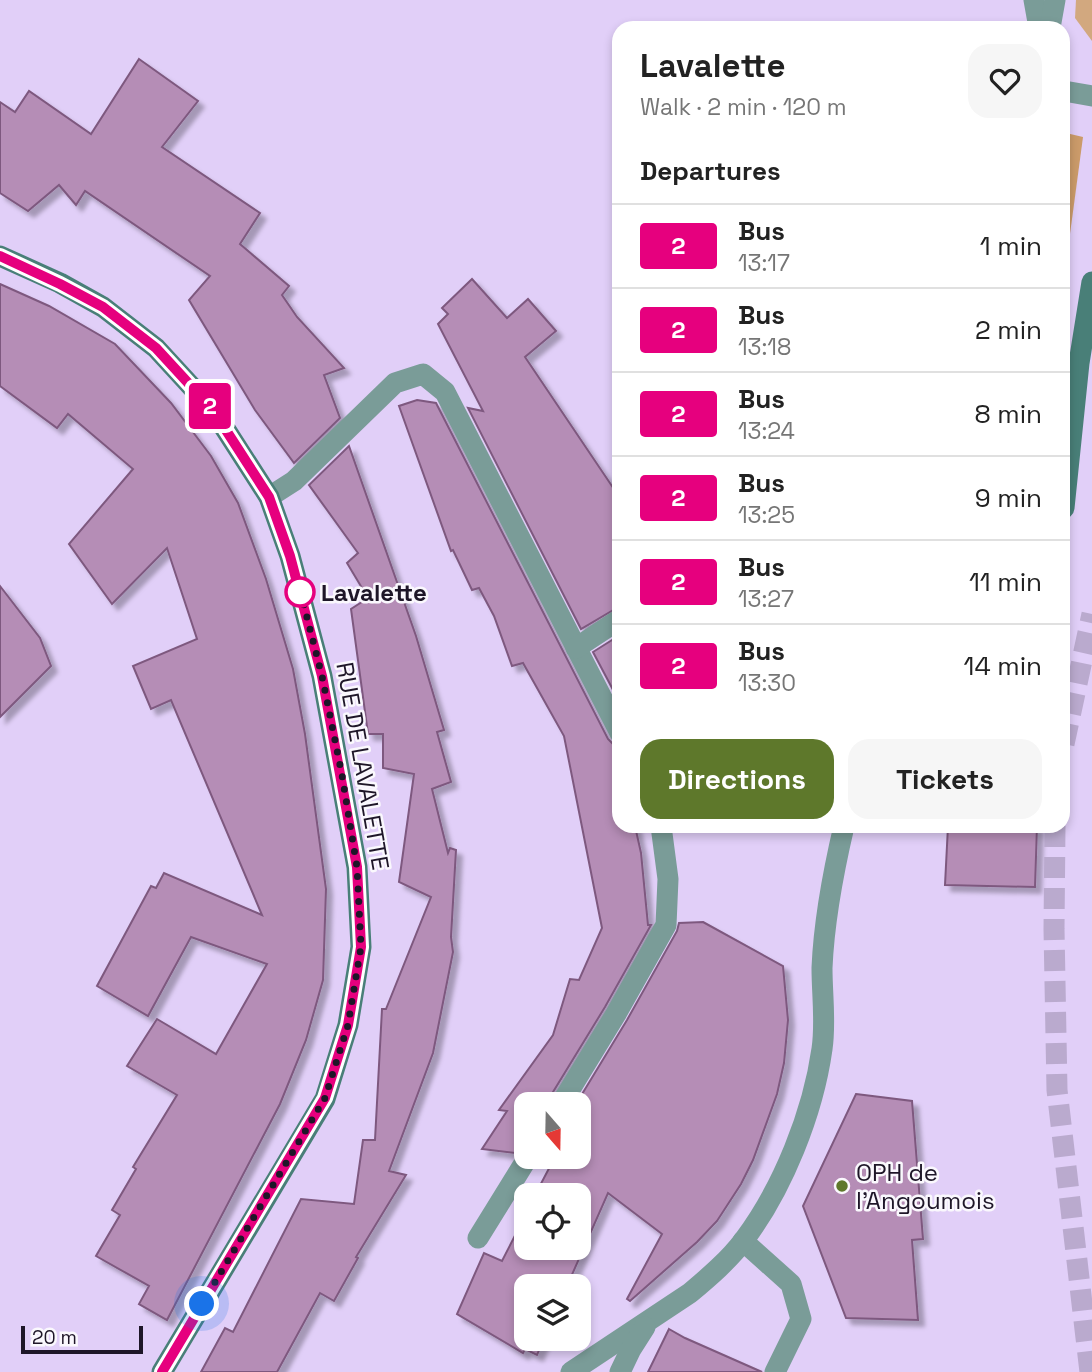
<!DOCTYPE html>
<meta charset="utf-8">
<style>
body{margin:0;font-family:"Space Grotesk",sans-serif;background:#f6f6f6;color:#222;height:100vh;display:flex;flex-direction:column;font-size:26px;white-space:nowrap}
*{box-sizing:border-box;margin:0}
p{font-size:23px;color:#767676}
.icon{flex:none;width:38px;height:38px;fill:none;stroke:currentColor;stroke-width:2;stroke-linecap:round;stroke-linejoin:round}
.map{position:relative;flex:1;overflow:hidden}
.sheet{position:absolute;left:612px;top:21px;width:458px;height:812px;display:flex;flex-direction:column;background:#fff;border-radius:21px;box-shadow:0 4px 10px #0003}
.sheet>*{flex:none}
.badge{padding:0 14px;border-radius:5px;font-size:24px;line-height:46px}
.needle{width:46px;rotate:160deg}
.fabs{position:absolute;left:514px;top:1092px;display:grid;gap:14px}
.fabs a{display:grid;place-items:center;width:77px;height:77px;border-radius:14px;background:#fff;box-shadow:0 4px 10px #0003;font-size:35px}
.scale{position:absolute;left:21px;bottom:18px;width:122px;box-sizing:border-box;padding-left:7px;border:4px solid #1e1628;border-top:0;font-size:19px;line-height:24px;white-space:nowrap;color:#1e1628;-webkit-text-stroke:5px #faf8fd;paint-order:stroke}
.you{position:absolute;width:35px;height:35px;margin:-18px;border:5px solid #fff;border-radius:50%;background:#1a73e8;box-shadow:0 0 0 10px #1a73e833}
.map>.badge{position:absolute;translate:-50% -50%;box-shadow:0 0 0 4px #fff}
h2{padding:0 28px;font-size:26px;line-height:63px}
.round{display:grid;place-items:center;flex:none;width:74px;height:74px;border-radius:21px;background:#f6f6f6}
.summary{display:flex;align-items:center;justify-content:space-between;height:119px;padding:0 28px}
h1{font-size:33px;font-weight:800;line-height:52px}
.action{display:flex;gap:14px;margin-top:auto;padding:14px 28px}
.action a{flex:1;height:80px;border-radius:21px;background:#5e782b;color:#fff;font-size:28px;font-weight:800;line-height:80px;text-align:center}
.action a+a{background:#f6f6f6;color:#222}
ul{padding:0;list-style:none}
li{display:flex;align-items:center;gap:21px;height:84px;padding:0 28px;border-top:2px solid #e0e0e0}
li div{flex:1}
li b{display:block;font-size:26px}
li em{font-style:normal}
li .badge{min-width:77px;font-weight:700;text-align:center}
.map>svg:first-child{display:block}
</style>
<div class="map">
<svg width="1092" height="1372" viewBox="0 0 1092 1372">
<defs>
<filter id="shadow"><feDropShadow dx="6" dy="6" stdDeviation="2" flood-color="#0004"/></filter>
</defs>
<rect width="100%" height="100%" fill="#e1cff8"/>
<polygon fill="#d2a87f" points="1076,0 1092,0 1092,41 1075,18"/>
<polygon fill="#cb9b6a" points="1066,133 1083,137 1064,279 1064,134"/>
<g fill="#b58db6" stroke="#7e597f" stroke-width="2" filter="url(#shadow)">
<polygon points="139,59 198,101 162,147 260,213 240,244 289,286 282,295 297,317 344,368 324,375 340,418 294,463 255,410 189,300 210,276 85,191 76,205 59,185 28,211 0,193 0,102 15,112 29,91 91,134"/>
<polygon points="472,279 507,318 528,299 556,331 525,357 620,498 620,606 581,629 468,408 483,411 438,324 448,314 442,308"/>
<polygon points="0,284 49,306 115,344 171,403 211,456 238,503 266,579 293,669 305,734 326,889 323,980 306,1040 280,1104 167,1320 139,1304 149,1286 96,1256 120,1215 112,1210 136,1169 133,1167 177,1095 127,1066 157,1019 216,1054 267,964 191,937 148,1016 97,986 151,886 156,888 164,873 262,915 171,700 151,709 133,666 197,639 167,548 112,604 69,544 133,469 68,414 57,428 0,386"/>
<polygon points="417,400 436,403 608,739 613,744 620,746 620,826 635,826 641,853 648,925 651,925 605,1007 550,1097 548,1104 527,1104 527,1144 521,1146 515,1153 482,1149 507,1111 499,1110 553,1035 570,979 579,980 602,928 564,736 523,663 512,666 494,616 479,588 472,590 453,550 451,551 399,406"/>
<polygon points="349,446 416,636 444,730 437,732 451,782 432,789 448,853 450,848 456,850 451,937 453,952 433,1053 389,1171 406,1175 356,1257 358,1258 334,1301 320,1293 277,1372 201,1372 225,1328 233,1332 301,1199 354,1204 363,1140 375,1140 382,1009 386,1009 431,897 399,882 414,774 383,768 383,734 368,734 351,609 368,598 347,563 358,553 309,485"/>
<polygon points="0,586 40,638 51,666 0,717"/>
<polygon points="620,635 620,703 593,652"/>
<polygon points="948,826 1037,826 1035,887 945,885"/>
<polygon points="703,922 783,966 788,1020 784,1063 777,1094 753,1160 741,1184 717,1221 697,1242 630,1301 627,1299 662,1234 608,1193 567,1286 527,1286 527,1339 544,1339 537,1355 525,1349 523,1353 457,1314 484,1253 502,1261 527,1212 527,1248 579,1248 579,1195 535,1195 555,1157 549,1157 579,1157 579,1104 576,1104 627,1020 677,931 679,923"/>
<polygon points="856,1094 912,1101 923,1239 912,1240 918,1320 846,1318 803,1206"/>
<polygon points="669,1329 685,1338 762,1372 648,1372"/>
</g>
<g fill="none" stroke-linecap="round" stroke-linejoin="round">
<g stroke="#baaace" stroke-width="21" stroke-dasharray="21 10" stroke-linecap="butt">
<polyline points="1064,744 1092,614"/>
<polyline points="1055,826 1054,929 1057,1090 1090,1372"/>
</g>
<g stroke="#7a9c98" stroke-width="21">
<polyline points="1034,0 1039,28"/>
<polyline points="1050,28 1055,0"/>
<polyline points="1064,91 1092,96"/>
<polyline points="269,497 294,481 395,383 423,374 445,392 620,733"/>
<polyline points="576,648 620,619"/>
<polyline points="561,1104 616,1014 666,925 668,879 661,826"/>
<polyline points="478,1238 528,1157"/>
<polyline points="743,1241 791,1284 801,1319 775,1372"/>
<path d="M 571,1372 L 690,1293 C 709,1277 729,1260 744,1240 C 783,1188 813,1113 822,1049 C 826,1023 822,995 822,968 C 824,920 833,873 844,826"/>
<polyline points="620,1372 631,1349 645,1327"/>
</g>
<g stroke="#497f78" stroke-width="21">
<polyline points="0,256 60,283 103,307 156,348 213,410 269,497 290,556 322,676 357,867 361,947 348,1025 325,1099 162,1372"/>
<polyline points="1064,508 1079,363 1092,282"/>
</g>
</g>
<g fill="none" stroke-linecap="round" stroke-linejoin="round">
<defs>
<polyline id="line" points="0,256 60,284 103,307 156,348 213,410 269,497 290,556 322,676 357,867 361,947 348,1025 325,1098 162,1372"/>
</defs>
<use href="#line" stroke="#fff" stroke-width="16"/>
<use href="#line" stroke="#e6007e" stroke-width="10"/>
<polyline stroke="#1e1628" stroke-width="7" stroke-dasharray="0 12.6" points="202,1304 325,1098 348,1025 361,947 357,867 342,775 322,676 300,590 300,592"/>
</g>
<circle fill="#fff" stroke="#e6007e" stroke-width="3.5" cx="300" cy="592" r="14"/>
<circle fill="#5e782b" stroke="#faf8fd" stroke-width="2.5" cx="842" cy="1186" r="7"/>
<g text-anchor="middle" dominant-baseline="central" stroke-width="5" stroke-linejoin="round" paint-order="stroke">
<g font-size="24" font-weight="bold" fill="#1e1628" stroke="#faf8fd" text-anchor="start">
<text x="321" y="592">Lavalette</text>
</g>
<g font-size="24" fill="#1e1628" stroke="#faf8fd">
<text transform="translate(363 766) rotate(80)">RUE DE LAVALETTE</text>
</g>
<g font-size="24" fill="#1e1628" stroke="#faf8fd" text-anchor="start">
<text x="856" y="1172">OPH de<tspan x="856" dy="28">l'Angoumois</tspan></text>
</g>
</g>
</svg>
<div class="fabs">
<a><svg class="needle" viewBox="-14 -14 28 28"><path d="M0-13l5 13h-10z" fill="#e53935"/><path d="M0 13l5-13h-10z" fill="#767676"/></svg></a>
<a><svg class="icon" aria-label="locate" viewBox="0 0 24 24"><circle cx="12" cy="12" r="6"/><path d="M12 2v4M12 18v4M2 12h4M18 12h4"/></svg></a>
<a><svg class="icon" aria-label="layers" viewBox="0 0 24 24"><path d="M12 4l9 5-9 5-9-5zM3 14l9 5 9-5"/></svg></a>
</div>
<div class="scale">20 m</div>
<div class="you" style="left:202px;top:1304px"></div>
<b class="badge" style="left:210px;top:406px;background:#e6007e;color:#fff">2</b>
<section class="sheet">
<div class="summary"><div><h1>Lavalette</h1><p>Walk · 2 min · 120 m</p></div><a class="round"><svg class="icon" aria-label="heart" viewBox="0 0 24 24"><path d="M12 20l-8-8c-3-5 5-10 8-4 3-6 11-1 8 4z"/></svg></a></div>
<h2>Departures</h2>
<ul>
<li><span class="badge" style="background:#e6007e;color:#fff">2</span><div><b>Bus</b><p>13:17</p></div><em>1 min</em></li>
<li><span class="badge" style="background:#e6007e;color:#fff">2</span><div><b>Bus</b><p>13:18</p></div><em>2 min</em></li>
<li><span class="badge" style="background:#e6007e;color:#fff">2</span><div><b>Bus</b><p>13:24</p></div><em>8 min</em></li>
<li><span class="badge" style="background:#e6007e;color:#fff">2</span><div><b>Bus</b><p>13:25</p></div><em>9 min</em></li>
<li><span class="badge" style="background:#e6007e;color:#fff">2</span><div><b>Bus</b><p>13:27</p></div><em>11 min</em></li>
<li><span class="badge" style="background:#e6007e;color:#fff">2</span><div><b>Bus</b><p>13:30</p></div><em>14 min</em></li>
</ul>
<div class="action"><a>Directions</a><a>Tickets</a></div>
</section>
</div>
